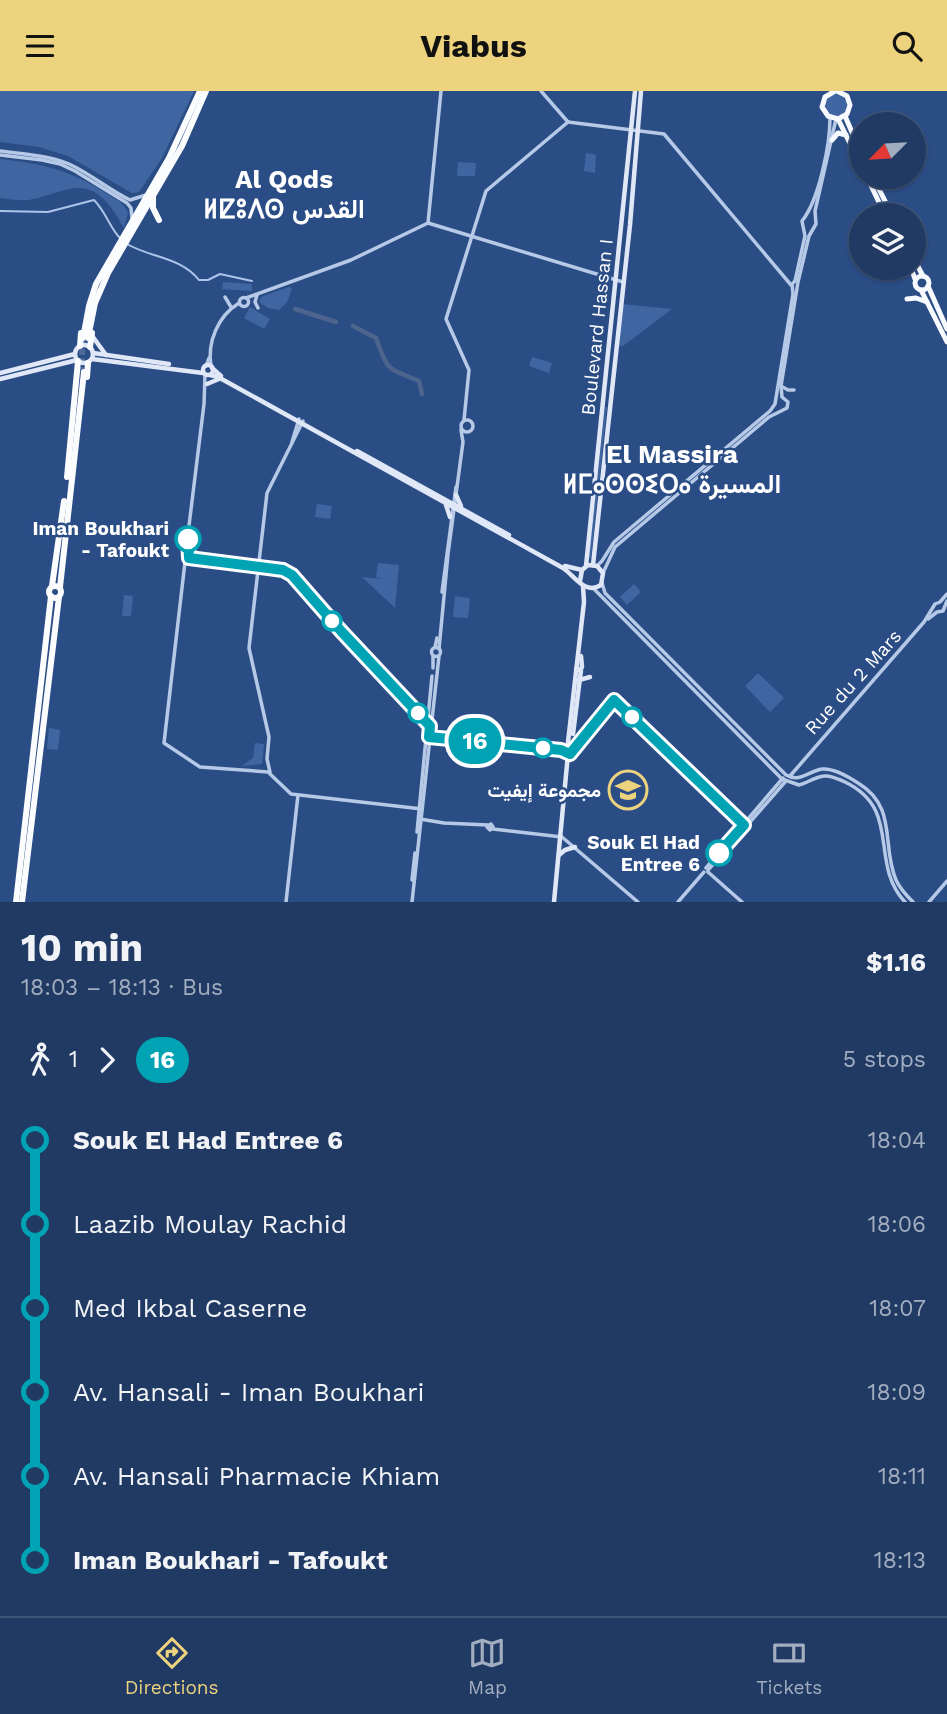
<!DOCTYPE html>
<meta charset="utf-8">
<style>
body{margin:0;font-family:"Work Sans",Vazirmatn,"Noto Sans Tifinagh",sans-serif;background:#28416a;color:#f1f3f6;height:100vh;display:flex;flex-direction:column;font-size:26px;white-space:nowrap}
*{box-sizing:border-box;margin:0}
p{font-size:23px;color:#a2adbf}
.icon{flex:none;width:38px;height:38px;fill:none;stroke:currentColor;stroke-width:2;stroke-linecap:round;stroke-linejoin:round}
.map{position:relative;height:811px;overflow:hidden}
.side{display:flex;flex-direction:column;background:#203a64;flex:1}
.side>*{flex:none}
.badge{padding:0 14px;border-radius:23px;font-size:24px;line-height:46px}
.needle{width:46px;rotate:246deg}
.tools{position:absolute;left:849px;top:21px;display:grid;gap:14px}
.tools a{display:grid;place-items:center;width:77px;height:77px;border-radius:50%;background:#203a64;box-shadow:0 2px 5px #0004,0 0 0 2px #3d5478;font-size:35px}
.map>.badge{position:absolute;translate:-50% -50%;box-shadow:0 0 0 4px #fff}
.legs{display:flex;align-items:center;gap:10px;height:77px;padding:0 21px;font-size:23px}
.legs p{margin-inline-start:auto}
.overview{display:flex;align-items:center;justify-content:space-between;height:119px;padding:0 21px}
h1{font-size:38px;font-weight:700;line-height:52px}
ul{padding:0 21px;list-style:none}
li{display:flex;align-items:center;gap:24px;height:84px;font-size:26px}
li i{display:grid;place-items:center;width:10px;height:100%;margin:0 9px;background:currentColor}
li i::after{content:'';width:18px;height:18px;margin:-9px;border:5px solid;border-radius:50%;background:#203a64}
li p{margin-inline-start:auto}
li:first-child i{background:linear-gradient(#0000 50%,currentColor 0)}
li:last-child i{background:linear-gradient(currentColor 50%,#0000 0)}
header{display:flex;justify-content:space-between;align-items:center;height:91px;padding:0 21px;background:#edd37e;color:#111;font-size:32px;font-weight:700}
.tab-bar{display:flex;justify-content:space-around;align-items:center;height:98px;border-top:2px solid #3d5478;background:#203a64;font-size:19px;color:#a2adbf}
.tab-bar a{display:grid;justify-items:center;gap:4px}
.tab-bar .active{color:#edd37e}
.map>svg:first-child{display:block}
</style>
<header><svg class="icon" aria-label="menu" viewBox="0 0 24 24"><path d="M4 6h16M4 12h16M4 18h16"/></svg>Viabus<svg class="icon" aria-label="search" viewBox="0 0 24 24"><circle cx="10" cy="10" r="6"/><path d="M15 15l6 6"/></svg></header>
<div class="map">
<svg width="947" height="811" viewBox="0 0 947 811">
<rect width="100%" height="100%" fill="#2b4d86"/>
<g fill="#4066a2">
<polygon points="0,0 194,0 162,67 139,101 132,102 68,65 39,56 0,51"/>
<circle cx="836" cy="14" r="11"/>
<polygon points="586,62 596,64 595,82 584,80"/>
<path d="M 0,68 C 45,73 70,79 109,104 C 117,109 124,112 128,122 L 124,137 C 114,119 100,95 76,97 C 62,98 43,107 28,109 C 19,110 9,108 0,107 Z"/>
<polygon points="458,71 476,72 475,85 457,85"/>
<polygon points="223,191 252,193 252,200 222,198"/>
<polygon points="289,196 292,197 287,211 279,219 268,217 259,211 261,206"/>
<polygon points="622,213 672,218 623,255 619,255"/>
<polygon points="250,216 270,228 264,238 244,227"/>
<polygon points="532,266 552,272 549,282 529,275"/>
<polygon points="605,316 607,316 591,467 589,467"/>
<polygon points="317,413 332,415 330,428 315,426"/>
<polygon points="378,472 399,474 395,517 362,486 384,488 376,486"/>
<polygon points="634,493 641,501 627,514 620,506"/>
<polygon points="124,504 133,505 131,525 122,525"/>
<polygon points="455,505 470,507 468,527 453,526"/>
<polygon points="758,582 784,607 770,621 745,595"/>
<polygon points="49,637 60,639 58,659 47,658"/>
<polygon points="255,652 264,653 262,673 242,675 253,667"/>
</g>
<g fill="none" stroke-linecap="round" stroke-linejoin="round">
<g stroke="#abc4e7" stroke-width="2">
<path d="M 0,120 L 48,121 L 94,109 C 106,121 110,137 120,147"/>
<path d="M 127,153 C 151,167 181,166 199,189 L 208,189 L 220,183 L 252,190"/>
</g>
<g stroke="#4d648d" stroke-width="4.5">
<polyline points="295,218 336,231"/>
<path d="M 353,235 L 376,247 C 388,281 386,276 419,290 L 422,303"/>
</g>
<polyline stroke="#4b6898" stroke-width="6" stroke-dasharray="6 3" stroke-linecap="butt" points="81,282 83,248"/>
<g stroke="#b6cae7" stroke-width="3.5">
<polyline points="541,0 568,31"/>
<polyline points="568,31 664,43 791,194"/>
<path d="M 0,60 C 23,63 47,64 69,73 C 91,83 109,99 130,109 L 146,104"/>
<polyline points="0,64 42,69 60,73 75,80 127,112 131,117 132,127"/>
<polyline points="428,132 441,0"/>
<polyline points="257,204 255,211 258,217"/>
<polyline points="225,206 231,216"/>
<circle cx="244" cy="211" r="4.5"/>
<polyline points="246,207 351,169 428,132 623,191"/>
<polyline points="206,275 209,267"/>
<path d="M 211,275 C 207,251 218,225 239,212"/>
<polyline points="781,295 788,299 794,299"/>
<circle cx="467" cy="335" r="6"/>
<polyline points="464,329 469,279 446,228 486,100 568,31"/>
<polyline points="292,351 299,328"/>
<polygon points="188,466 190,469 186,472 184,469"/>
<polyline points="185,467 204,313 205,283"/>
<polyline points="185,471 164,652 200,676 268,681 291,703 422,718"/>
<path d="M 597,475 L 602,470 L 614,451 L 770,320 L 775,313 L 793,203 L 792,193 L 795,190 L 805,145 L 802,130 C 819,109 830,54 830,27"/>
<polyline points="603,482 615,456 769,326 787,317 788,311 782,306 781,295 798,191 809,145 816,133 815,120 836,28"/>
<path d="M 602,492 L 605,502 L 786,684 C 800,692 809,680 822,678 C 833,677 849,686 858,692 C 898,716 881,754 896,789 C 900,798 906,804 913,811"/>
<path d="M 594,498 L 782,688 L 799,694 C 807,692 815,686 824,685 C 831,684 838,688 845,691 C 903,719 868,771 905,811"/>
<polyline points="442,501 456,396"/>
<polyline points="928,528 937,521 943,520 947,510"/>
<polyline points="435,556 437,547"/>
<circle cx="436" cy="561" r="4.5"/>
<polyline points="439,558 448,463 463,351 461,339"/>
<polyline points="433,577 433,565"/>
<polyline points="270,681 267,668 269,646 249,557 267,402 303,330"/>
<polyline points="790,685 924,531 935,513 940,511 947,503"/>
<polyline points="420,728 444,732 488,734"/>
<polygon points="491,733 493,736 490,739 487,736"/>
<polyline points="493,738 562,746 638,811"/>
<polyline points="417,741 432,585"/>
<polyline points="706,777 783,687"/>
<polyline points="708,779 785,691"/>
<polyline points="708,781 742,811"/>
<polyline points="412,789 415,762"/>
<polyline points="286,811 298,704"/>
<polyline points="412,811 439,565"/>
<polyline points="678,811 704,781"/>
<polyline points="929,811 947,790"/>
</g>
<g stroke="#e0e8f7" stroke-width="4.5">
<polyline points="93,246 106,264"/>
<circle cx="84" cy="263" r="9"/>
<polyline points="93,262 169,273"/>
<polyline points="92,268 203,282"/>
<circle cx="208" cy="279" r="5"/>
<polyline points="212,277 221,285"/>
<polyline points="0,282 75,263"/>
<path d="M 210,284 L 218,286 L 563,477 C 576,486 585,504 601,494 L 603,482 L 597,475 L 588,474 L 582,479 L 580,490"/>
<polyline points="0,288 77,269"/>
<polyline points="207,293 219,288"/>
<polyline points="357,360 509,444"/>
<polyline points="456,404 461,415"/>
<polyline points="446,414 450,426"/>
<polyline points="593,474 630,134 641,0"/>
<polyline points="565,475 582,479"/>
<polyline points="586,475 635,0"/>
<polyline points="576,578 580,579 582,576 581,565"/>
<polyline points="579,589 590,586"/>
<polyline points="573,643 581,579"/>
<polyline points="568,658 572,659 571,663 567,660 584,511 583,495"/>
<polyline points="559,764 565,759 575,756"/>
<polyline points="554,811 568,663"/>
</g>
<g stroke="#f7fafe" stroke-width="5">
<polyline points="835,0 825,6 822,16 828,25 838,28 847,23 850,14 847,5 837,0"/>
<polyline points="845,25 861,62"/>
<polyline points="838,28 861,75"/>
<polyline points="832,49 838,42 846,44"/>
<polyline points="867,86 885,124"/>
<polyline points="873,86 892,124"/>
<polyline points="914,168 923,185"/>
<polyline points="911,177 915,188"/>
<circle cx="922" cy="192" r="7"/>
<polyline points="928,195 947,238"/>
<polyline points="921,199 947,251"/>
<polyline points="907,208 916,207 927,211"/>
</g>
<g stroke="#fbfcfe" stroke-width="6">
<polyline points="153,105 153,117 159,129"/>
<polyline points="83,247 89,215 96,193 169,67 200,0"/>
<polyline points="88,247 95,212 108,182 182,55 206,0"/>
<polyline points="80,255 81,242"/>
<polyline points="90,256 92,242"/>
<polyline points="87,286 88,272"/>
<polyline points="67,386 78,270"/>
<circle cx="55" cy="501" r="6"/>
<polyline points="52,495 64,410"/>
<polyline points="60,496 84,281"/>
<polyline points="16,811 51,505"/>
<polyline points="22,811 59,506"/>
</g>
</g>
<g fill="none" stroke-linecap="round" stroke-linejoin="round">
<defs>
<polyline id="line-1" points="188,448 189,467 283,479 292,484 341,540 430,635 429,646 561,659 570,663 614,609 744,734 719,762"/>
</defs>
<use href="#line-1" stroke="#fff" stroke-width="16"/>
<use href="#line-1" stroke="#00a3b4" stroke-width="10"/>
</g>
<defs>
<symbol id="university-ring" viewBox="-11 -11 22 22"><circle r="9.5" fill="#2b4d86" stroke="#edd37e" stroke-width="1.5"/><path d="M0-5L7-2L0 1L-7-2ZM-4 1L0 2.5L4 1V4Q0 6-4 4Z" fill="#edd37e"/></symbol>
</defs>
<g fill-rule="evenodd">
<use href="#university-ring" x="606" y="677" width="44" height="44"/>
</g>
<g fill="#fff" stroke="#00a3b4" stroke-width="3.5">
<circle cx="188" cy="448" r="12"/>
<circle cx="332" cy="530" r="9"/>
<circle cx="418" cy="622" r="9"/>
<circle cx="632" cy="626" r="9"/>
<circle cx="543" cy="657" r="9"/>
<circle cx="719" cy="762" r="12"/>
</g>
<g text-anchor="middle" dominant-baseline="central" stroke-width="5" stroke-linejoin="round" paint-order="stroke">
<g font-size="19" fill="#fff" stroke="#2b4d86">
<text transform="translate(597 236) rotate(-84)">Boulevard Hassan I</text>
<text transform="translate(853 591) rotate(-48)">Rue du 2 Mars</text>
</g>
<g font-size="19" font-weight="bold" fill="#fff" stroke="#2b4d86" text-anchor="end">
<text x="169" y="437">Iman Boukhari<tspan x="169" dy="22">- Tafoukt</tspan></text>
<text x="700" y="751">Souk El Had<tspan x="700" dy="22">Entree 6</tspan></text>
</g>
<g font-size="19" font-weight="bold" fill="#fff" stroke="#2b4d86" text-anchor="end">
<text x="601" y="699">مجموعة إيفيت</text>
</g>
<g font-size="26" font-weight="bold" fill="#fff" stroke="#2b4d86">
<text x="284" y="88">Al Qods<tspan x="284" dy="30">ⵍⵇⵓⴷⵙ القدس</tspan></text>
<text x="672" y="363">El Massira<tspan x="672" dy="30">ⵍⵎⴰⵙⵙⵉⵔⴰ المسيرة</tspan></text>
</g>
</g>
</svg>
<div class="tools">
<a><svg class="needle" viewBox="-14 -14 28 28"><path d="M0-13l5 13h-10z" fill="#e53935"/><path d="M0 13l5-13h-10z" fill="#a2adbf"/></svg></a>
<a><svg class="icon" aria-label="layers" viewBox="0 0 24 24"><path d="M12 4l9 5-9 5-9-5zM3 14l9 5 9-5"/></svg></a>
</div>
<b class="badge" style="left:475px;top:650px;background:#00a3b4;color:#fff">16</b>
</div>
<section class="side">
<div class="overview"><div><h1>10 min</h1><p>18:03 – 18:13 · Bus</p></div><b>$1.16</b></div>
<div class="legs"><svg class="icon" aria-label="walk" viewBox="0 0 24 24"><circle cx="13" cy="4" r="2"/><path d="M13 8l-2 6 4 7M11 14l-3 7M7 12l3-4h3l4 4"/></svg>1<svg class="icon" aria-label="forward" viewBox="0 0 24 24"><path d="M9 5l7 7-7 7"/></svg><b class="badge" style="background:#00a3b4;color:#fff">16</b><p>5 stops</p></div>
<ul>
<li><i style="color:#00a3b4"></i><b>Souk El Had Entree 6</b><p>18:04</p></li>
<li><i style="color:#00a3b4"></i><span>Laazib Moulay Rachid</span><p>18:06</p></li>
<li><i style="color:#00a3b4"></i><span>Med Ikbal Caserne</span><p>18:07</p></li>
<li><i style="color:#00a3b4"></i><span>Av. Hansali - Iman Boukhari</span><p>18:09</p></li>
<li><i style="color:#00a3b4"></i><span>Av. Hansali Pharmacie Khiam</span><p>18:11</p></li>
<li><i style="color:#00a3b4"></i><b>Iman Boukhari - Tafoukt</b><p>18:13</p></li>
</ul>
</section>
<nav class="tab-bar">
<a class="active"><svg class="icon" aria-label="directions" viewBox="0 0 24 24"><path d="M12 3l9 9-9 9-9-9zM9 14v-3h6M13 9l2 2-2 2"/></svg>Directions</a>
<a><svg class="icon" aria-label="map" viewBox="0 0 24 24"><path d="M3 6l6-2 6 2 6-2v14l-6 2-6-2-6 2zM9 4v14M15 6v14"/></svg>Map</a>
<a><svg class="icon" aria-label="tickets" viewBox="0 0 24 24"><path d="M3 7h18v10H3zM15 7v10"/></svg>Tickets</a>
</nav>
